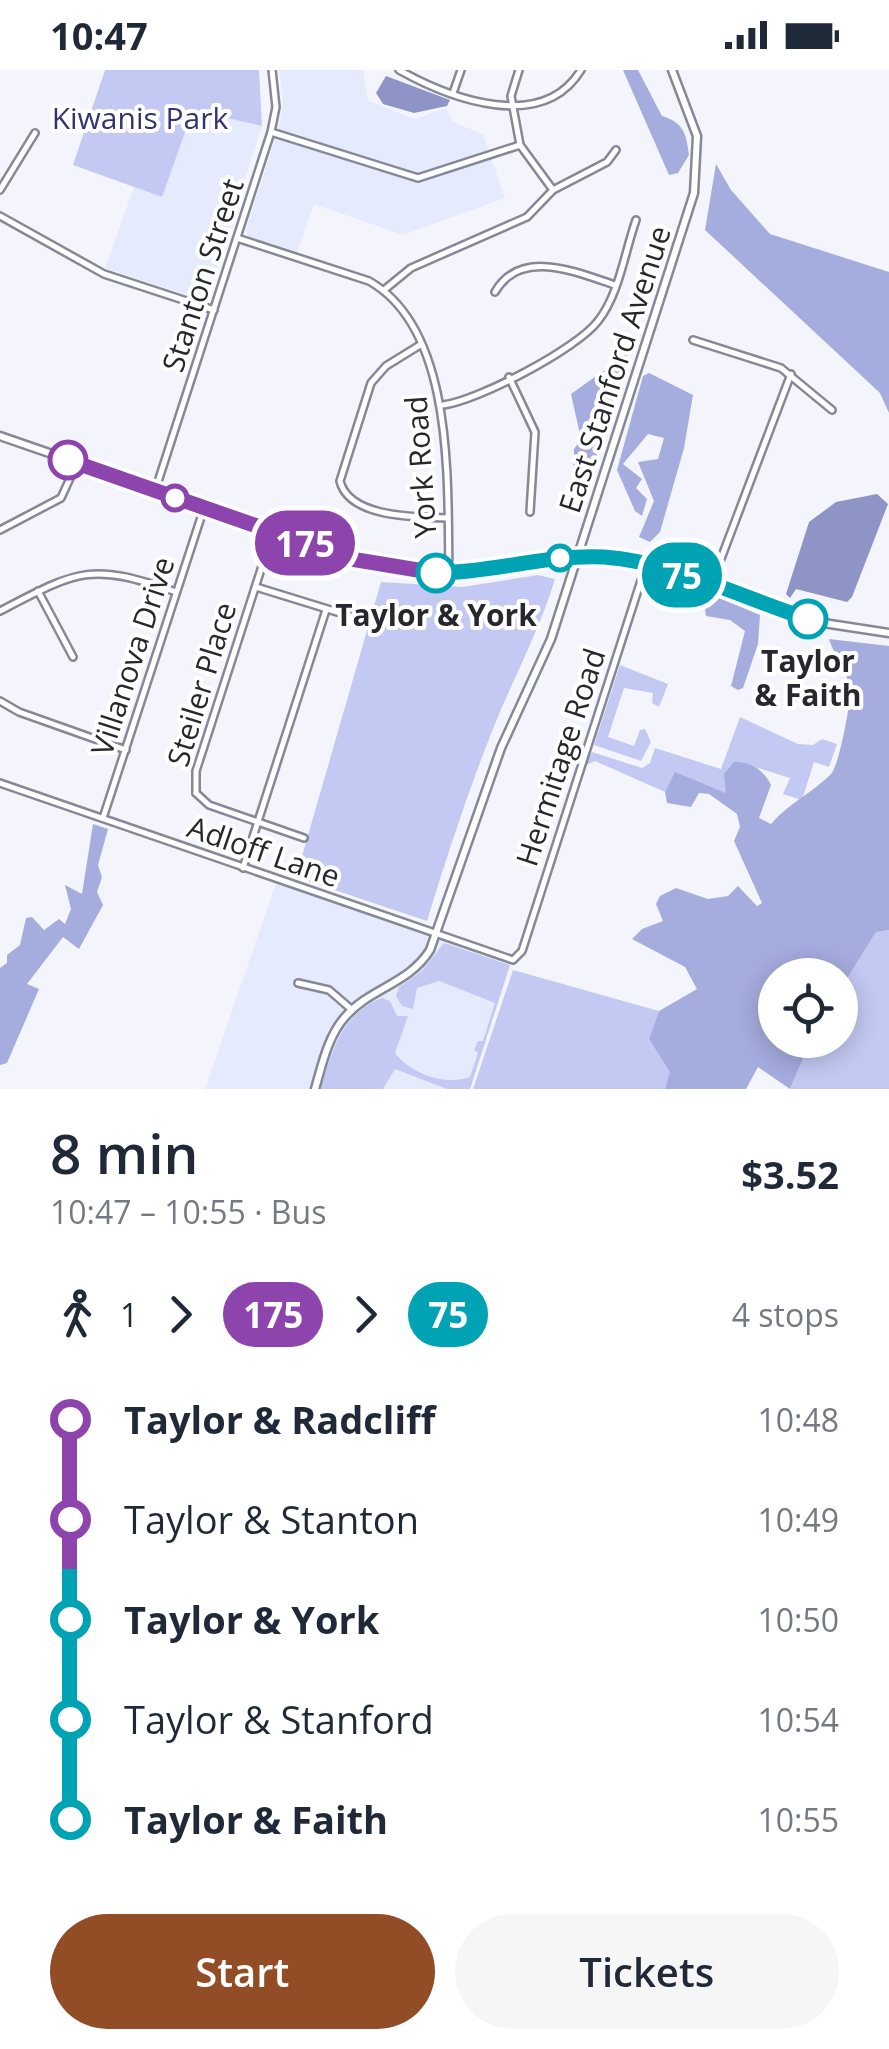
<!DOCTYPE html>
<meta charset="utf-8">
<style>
body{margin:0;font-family:"Open Sans",sans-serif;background:#f6f6f7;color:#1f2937;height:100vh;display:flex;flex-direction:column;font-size:38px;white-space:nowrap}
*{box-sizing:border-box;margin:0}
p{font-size:32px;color:#747a83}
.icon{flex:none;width:55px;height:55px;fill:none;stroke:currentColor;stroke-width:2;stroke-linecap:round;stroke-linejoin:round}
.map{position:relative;height:1019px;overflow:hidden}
.details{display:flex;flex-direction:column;background:#fff;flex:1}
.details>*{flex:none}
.badge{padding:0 20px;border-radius:32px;font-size:35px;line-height:65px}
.fabs{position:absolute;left:758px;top:888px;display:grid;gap:20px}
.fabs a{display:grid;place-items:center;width:100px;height:100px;border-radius:50%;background:#fff;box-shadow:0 5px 25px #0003;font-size:50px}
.map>.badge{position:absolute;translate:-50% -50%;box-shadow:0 0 0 5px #fff}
.legs{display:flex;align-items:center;gap:15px;height:110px;padding:0 50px;font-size:32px}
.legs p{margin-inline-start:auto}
.summary{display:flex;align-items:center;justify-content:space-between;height:170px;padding:0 50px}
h1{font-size:55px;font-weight:600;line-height:75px}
.action{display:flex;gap:20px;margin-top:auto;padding:20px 50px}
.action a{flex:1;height:115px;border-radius:60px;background:#924c26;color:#fff;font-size:40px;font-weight:600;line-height:115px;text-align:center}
.action a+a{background:#f6f6f7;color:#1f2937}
ul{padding:0 50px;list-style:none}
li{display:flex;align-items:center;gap:35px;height:100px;font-size:38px}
li i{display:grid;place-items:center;width:15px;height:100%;margin:0 12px;background:currentColor}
li i::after{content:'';width:25px;height:25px;margin:-12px;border:8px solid;border-radius:50%;background:#fff}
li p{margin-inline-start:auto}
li:first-child i{background:linear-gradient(#0000 50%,currentColor 0)}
li:last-child i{background:linear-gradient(currentColor 50%,#0000 0)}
.status{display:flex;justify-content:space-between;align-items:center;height:70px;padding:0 50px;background:#fff;direction:ltr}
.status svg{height:28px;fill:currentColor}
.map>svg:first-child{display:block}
</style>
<div class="status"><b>10:47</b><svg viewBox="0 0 49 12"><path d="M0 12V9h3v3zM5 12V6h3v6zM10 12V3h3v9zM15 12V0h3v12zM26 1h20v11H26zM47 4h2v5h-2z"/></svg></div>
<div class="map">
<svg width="889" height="1019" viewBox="0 0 889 1019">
<rect width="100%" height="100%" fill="#f4f5fc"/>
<g fill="#e6eafd">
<polygon points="279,0 363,0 368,31 415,49 446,38 453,52 483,64 505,128 403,165 314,134 297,182 248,166 246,160 279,57 283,29"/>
<polygon points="193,39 262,56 206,231 105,198 134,117 162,127"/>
<polygon points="276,813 510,895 470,1019 205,1019"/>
</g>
<g fill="#c3c9f3">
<polygon points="105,0 259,0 262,56 193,40 162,127 73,95"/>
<path d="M 538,505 L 555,509 C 542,552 521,594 502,637 C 473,706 449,779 427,851 L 296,807 L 381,512 L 463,517 Z"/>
<polygon points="620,595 668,614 659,637 652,633 653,623 624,618 608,667 634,676 640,660 645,659 651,672 641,691 594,675"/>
<polygon points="740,647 798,674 813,675 822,669 837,674 829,697 814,692 802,730 783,724 790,708 755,697 727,700 726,723 675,703 665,722 595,691 582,697 592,682 642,698 650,693 655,678 721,699"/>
<polygon points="889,860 889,1019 790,1019 811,970 840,970 840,920 876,862"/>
<path d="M 444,873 L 510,895 L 470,1019 L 447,1019 L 395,999 L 383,1019 L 320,1019 C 333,980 341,944 382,928 L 390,931 L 397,946 L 408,946 L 395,983 C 411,1004 445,1016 470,1007 L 478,983 L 474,980 L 478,971 L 483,971 L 495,933 L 439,911 L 417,918 L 413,939 L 402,936 L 396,926 L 399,917 L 422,901 Z"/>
<polygon points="513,900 659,941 649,969 671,1002 665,1019 473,1019"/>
</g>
<g fill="#a5acde">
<path d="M 623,0 L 638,0 L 662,46 C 684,53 686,63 689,85 L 678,103 L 669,105 Z"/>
<polygon points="716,94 731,120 770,164 889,202 889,343 880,323 705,160"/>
<polygon points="627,284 584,428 573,419 574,379 581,369 571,324"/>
<polygon points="649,303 693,325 684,378 660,462 650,472 639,467 654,431 638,392 658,389 664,368 648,364 623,394 642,409 636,418 647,429 642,446 635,441 617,400 643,306"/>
<polygon points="702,521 760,545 758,574 743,618 738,620 731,616 745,561 730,550 706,546"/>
<path d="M 829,569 L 889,576 L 889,860 L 876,862 L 840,920 L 840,905 L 775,905 L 775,970 L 811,970 L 790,1019 L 758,997 L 746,1019 L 665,1019 L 670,1002 L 649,969 L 659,941 L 697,919 L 685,897 L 632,869 L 642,859 L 663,851 L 656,834 L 660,826 L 676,818 L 708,829 L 728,826 L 738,816 L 757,836 L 762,833 L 734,771 L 740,757 L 737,744 L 709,724 L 699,723 L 691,737 L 667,733 L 665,722 L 675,702 L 726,723 L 724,704 L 734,692 C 751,692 763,699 771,715 L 759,748 L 771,754 C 789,733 812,723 831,704 C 839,696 851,632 850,621 C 849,603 834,586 829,569 Z"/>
<polygon points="93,754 108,759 98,795 102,807 97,822 103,835 79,879 63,867 27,914 39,919 7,993 0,995 0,898 7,893 7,885 20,875 26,848 32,847 44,860 59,849 65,854 71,839 65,815 82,824"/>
</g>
<g fill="#8e94c5">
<polygon points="386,6 450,30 447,36 414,43 383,34 376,23"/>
<polygon points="877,424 888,434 852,527 847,532 796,519 790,528 786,524 809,452 836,432"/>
</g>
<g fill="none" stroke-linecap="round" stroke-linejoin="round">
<defs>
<g id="street">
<path d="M 399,0 C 449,28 542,64 581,0"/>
<polyline points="519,0 511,26 520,75"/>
<polyline points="453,23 461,0"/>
<polyline points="271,62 418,108 520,75 553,120"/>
<polyline points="0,120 35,63"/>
<polyline points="0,146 104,204 214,240"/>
<path d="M 237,168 L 369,211 C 456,260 447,417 449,503"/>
<polyline points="384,220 411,198 527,147 553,120 607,92 616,80"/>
<path d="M 495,222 C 521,177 578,203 615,215"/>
<polyline points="693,270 781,298 832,340"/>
<path d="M 420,275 L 386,296 L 371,313 L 340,411 C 349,448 416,447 447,448"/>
<polyline points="509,307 535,362 530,442"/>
<path d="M 443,335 C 477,331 577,279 598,251 C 619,225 625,181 636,150"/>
<polyline points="155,421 271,62 276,37 272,0"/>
<polyline points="0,460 61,428 77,393"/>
<polyline points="711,515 791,304"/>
<polyline points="256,517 363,550"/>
<polyline points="38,521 73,587"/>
<path d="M 0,541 C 79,500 90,492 176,522"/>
<polyline points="0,631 19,642 126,680"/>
<polyline points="0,713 513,890 522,881 646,495"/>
<polyline points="196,723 196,701 273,462"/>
<polyline points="196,723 209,735 304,768"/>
<polyline points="103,748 204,438"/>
<polyline points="243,798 326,540"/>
<polyline points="298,913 329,920 351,939"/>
</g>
<g id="secondary">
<polyline points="0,366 379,497 449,503 554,488 619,489 676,502 817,552 889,563"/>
<path d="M 315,1019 C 322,995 328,966 345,947 C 370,918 409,914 430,880 L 501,678 L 551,569 L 694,123 L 697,66 L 672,0"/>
</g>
</defs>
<use href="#street" stroke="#858897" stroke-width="10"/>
<use href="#secondary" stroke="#858897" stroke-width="11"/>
<use href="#street" stroke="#fff" stroke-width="5"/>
<use href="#secondary" stroke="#fff" stroke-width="6"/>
</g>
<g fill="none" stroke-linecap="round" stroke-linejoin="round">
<defs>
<polyline id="line-1" points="68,390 351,489 436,503"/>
<path id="line-2" d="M 436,503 C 492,503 547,484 604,487 C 674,492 742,528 808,549"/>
</defs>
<use href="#line-1" stroke="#fff" stroke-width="22"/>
<use href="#line-2" stroke="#fff" stroke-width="22"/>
<use href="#line-1" stroke="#8e44ad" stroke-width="15"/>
<use href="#line-2" stroke="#00a3b4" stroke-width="15"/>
</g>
<g fill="#fff" stroke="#8e44ad" stroke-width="5">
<circle cx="68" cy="390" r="18"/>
<circle cx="175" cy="428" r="12"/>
</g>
<g fill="#fff" stroke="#00a3b4" stroke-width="5">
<circle cx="560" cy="488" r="12"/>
<circle cx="436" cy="503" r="18"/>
<circle cx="808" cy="549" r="18"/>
</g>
<g text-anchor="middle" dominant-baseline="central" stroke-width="8" stroke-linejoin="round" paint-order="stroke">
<g font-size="30" fill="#333572" stroke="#fff">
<text x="140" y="47">Kiwanis Park</text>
</g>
<g font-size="30" fill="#27282e" stroke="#fff">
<text transform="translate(202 205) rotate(-72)">Stanton Street</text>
<text transform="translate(614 299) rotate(-72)">East Stanford Avenue</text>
<text transform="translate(420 397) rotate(-94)">York Road</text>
<text transform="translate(132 586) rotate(-72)">Villanova Drive</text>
<text transform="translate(201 614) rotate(-73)">Steiler Place</text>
<text transform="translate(560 687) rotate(-72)">Hermitage Road</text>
<text transform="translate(264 781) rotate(19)">Adloff Lane</text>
</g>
<g font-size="30" font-weight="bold" fill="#27282e" stroke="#fff">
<text x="436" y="544">Taylor &amp; York</text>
<text x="808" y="590">Taylor<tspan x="808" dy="34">&amp; Faith</tspan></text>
</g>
</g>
</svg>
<div class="fabs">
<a><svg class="icon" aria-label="locate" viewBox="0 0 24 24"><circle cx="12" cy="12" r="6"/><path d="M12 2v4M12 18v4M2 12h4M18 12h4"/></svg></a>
</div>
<b class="badge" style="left:305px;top:473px;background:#8e44ad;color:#fff">175</b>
<b class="badge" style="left:682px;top:505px;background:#00a3b4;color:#fff">75</b>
</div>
<section class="details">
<div class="summary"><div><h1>8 min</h1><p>10:47 – 10:55 · Bus</p></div><b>$3.52</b></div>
<div class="legs"><svg class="icon" aria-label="walk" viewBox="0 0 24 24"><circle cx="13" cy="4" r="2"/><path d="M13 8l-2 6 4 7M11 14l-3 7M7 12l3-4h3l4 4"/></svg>1<svg class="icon" aria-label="forward" viewBox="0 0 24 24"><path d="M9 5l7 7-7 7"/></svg><b class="badge" style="background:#8e44ad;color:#fff">175</b><svg class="icon" aria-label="forward" viewBox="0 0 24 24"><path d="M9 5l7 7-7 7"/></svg><b class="badge" style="background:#00a3b4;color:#fff">75</b><p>4 stops</p></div>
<ul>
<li><i style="color:#8e44ad"></i><b>Taylor &amp; Radcliff</b><p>10:48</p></li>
<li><i style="color:#8e44ad"></i><span>Taylor &amp; Stanton</span><p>10:49</p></li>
<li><i style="color:#00a3b4"></i><b>Taylor &amp; York</b><p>10:50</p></li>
<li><i style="color:#00a3b4"></i><span>Taylor &amp; Stanford</span><p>10:54</p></li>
<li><i style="color:#00a3b4"></i><b>Taylor &amp; Faith</b><p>10:55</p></li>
</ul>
<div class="action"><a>Start</a><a>Tickets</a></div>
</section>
